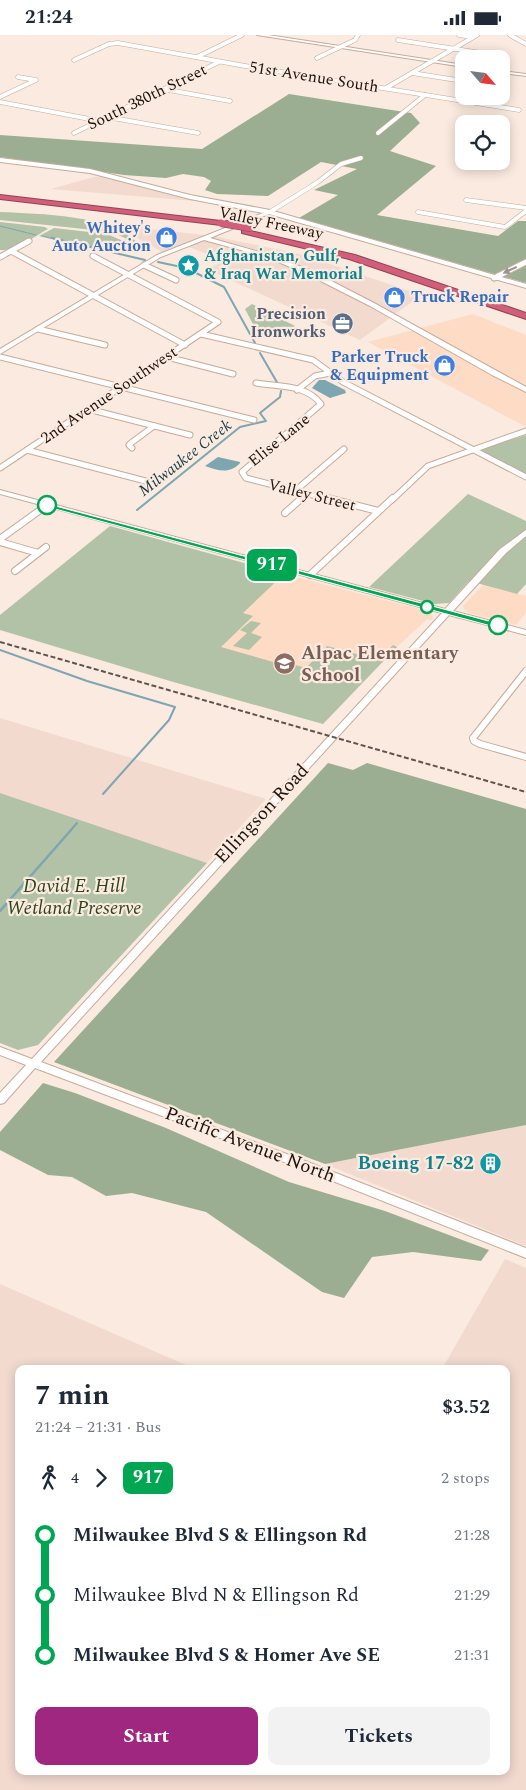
<!DOCTYPE html>
<meta charset="utf-8">
<style>
body{margin:0;font-family:Spectral,serif;background:#f2f2f3;color:#1f2937;height:100vh;display:flex;flex-direction:column;font-size:19px;white-space:nowrap}
*{box-sizing:border-box;margin:0}
p{font-size:16px;color:#747a83}
.icon{flex:none;width:28px;height:28px;fill:none;stroke:currentColor;stroke-width:2;stroke-linecap:round;stroke-linejoin:round}
.map{position:relative;flex:1;overflow:hidden}
.details{position:absolute;left:15px;top:1330px;width:495px;height:410px;display:flex;flex-direction:column;background:#fff;border-radius:10px;box-shadow:0 2px 12px #0003}
.details>*{flex:none}
.badge{padding:0 10px;border-radius:8px;font-size:18px;line-height:32px}
.needle{width:32px;rotate:118deg}
.controls{position:absolute;left:455px;top:15px;display:grid;gap:10px}
.controls a{display:grid;place-items:center;width:55px;height:55px;border-radius:10px;background:#fff;box-shadow:0 2px 12px #0003;font-size:25px}
.map>.badge{position:absolute;translate:-50% -50%;box-shadow:0 0 0 2px #fff}
.legs{display:flex;align-items:center;gap:8px;height:55px;padding:0 20px;font-size:16px}
.legs p{margin-inline-start:auto}
.overview{display:flex;align-items:center;justify-content:space-between;height:85px;padding:0 20px}
h1{font-size:28px;font-weight:700;line-height:38px}
.button{display:flex;gap:10px;margin-top:auto;padding:10px 20px}
.button a{flex:1;height:58px;border-radius:10px;background:#9f2780;color:#fff;font-size:20px;font-weight:700;line-height:58px;text-align:center}
.button a+a{background:#f2f2f3;color:#1f2937}
ul{padding:0 20px;list-style:none}
li{display:flex;align-items:center;gap:18px;height:60px;font-size:19px}
li i{display:grid;place-items:center;width:8px;height:100%;margin:0 6px;background:currentColor}
li i::after{content:'';width:12px;height:12px;margin:-6px;border:4px solid;border-radius:50%;background:#fff}
li p{margin-inline-start:auto}
li:first-child i{background:linear-gradient(#0000 50%,currentColor 0)}
li:last-child i{background:linear-gradient(currentColor 50%,#0000 0)}
.status{display:flex;justify-content:space-between;align-items:center;height:35px;padding:0 25px;background:#fff;direction:ltr}
.status svg{height:14px;fill:currentColor}
.map>svg:first-child{display:block}
</style>
<div class="status"><b>21:24</b><svg viewBox="0 0 49 12"><path d="M0 12V9h3v3zM5 12V6h3v6zM10 12V3h3v9zM15 12V0h3v12zM26 1h20v11H26zM47 4h2v5h-2z"/></svg></div>
<div class="map">
<svg width="526" height="1755" viewBox="0 0 526 1755">
<rect width="100%" height="100%" fill="#fbeadf"/>
<g fill="#fedbc4">
<polygon points="473,279 526,300 526,392 368,307"/>
<polygon points="284,539 427,576 431,578 433,583 431,585 426,585 397,612 323,689 170,646"/>
<polygon points="483,550 526,561 526,578 516,590 469,578 464,574 463,571"/>
</g>
<g fill="#f2dacf">
<polygon points="106,141 195,166 51,154 94,142"/>
<polygon points="114,190 213,201 300,219 421,260 360,305 207,234 224,226 184,210 164,218"/>
<polygon points="0,683 266,764 207,828 0,758"/>
<polygon points="526,1090 526,1211 325,1129"/>
<polygon points="505,1224 526,1233 526,1755 0,1755 0,1249 195,1334 19,1334 19,1736 506,1736 506,1334 442,1334"/>
</g>
<g fill="#b1c2a7">
<path d="M 0,177 C 40,179 111,179 140,210 L 112,197 L 0,185 Z"/>
<path d="M 0,187 L 45,192 L 48,194 C 35,201 15,216 0,215 Z"/>
<polygon points="54,193 107,199 130,209 103,218 91,213 39,201"/>
<polygon points="252,269 295,291 281,302 256,295 245,274"/>
<polygon points="526,400 526,440 480,415"/>
<polygon points="468,459 526,486 526,549 517,559 469,546 449,568 435,569 369,552"/>
<polygon points="110,491 284,539 243,578 253,581 221,612 277,628 285,627 306,633 327,611 378,625 393,610 397,612 323,689 170,646 0,595 0,580"/>
<polygon points="251,586 261,588 251,598 262,602 249,615 233,611 247,598 240,595"/>
<polygon points="0,758 207,828 38,1010 18,1015 0,1008"/>
</g>
<g fill="#9cae91">
<polygon points="289,59 411,78 420,88 390,116 436,131 377,180 498,201 518,186 526,186 526,248 299,183 338,160 314,155 357,134 321,127 268,161 217,159 205,155 211,146 204,142 183,139 166,143 124,140 0,122 0,100 202,114"/>
<polygon points="328,728 353,735 367,728 526,774 526,1090 325,1129 54,1027"/>
<polygon points="43,1048 75,1058 166,1093 289,1147 385,1176 489,1215 481,1226 413,1217 372,1222 344,1263 322,1257 206,1177 132,1158 106,1161 72,1142 48,1140 0,1115 0,1097"/>
</g>
<g fill="#7da6b1">
<polygon points="319,345 325,345 345,355 346,358 330,363 312,353"/>
<path d="M 218,422 L 240,427 L 240,428 C 230,439 219,436 205,431 Z"/>
</g>
<g fill="none" stroke-linecap="round" stroke-linejoin="round">
<g stroke="#7da6b1" stroke-width="1">
<polyline points="0,191 36,200"/>
<polyline points="42,201 58,205"/>
</g>
<g stroke="#7da6b1" stroke-width="2">
<polyline points="52,203 145,225"/>
<polyline points="158,227 186,233 224,252 255,308"/>
<polyline points="260,318 278,349"/>
<polyline points="137,475 240,392 266,386 260,378 280,362 281,356"/>
<polyline points="0,615 87,646 175,672 169,685 103,759"/>
<polyline points="70,796 77,788"/>
</g>
<polyline stroke="#7da6b1" stroke-width="2.5" points="0,876 71,795"/>
<defs>
<g id="street-far2">
<polyline points="459,0 473,2"/>
<polyline points="510,0 526,9"/>
<polyline points="398,5 481,18"/>
<polyline points="197,22 242,0"/>
<polyline points="317,23 355,5 358,0"/>
<polyline points="74,25 109,9 118,8 245,31 519,75"/>
<polyline points="412,38 463,46"/>
<polyline points="386,53 477,0"/>
<polyline points="163,54 230,66"/>
<polyline points="0,62 36,45 18,42"/>
<polyline points="0,67 100,86"/>
<polyline points="107,82 198,98"/>
<polyline points="74,98 219,27"/>
<polyline points="378,98 425,60"/>
<polyline points="466,165 526,173"/>
<polyline points="270,177 318,147 341,129 361,123"/>
<polyline points="418,177 505,192 526,176"/>
</g>
<g id="street-far1">
<polyline points="11,216 185,310"/>
<polyline points="0,222 29,206"/>
<polyline points="144,230 176,245"/>
<polyline points="494,243 526,227"/>
<polyline points="38,294 105,310"/>
<polyline points="201,299 313,325 343,347 526,442"/>
<polyline points="0,322 254,385"/>
<polyline points="167,322 233,339"/>
<path d="M 256,348 C 278,352 306,349 321,369 L 242,437 L 246,443 L 332,465"/>
<polyline points="297,355 315,341 330,338"/>
<polyline points="88,374 190,400"/>
<polyline points="132,413 129,410 131,408 154,391"/>
<polyline points="27,415 157,449"/>
<polyline points="0,433 218,287 93,221"/>
<polyline points="295,456 344,414"/>
<polyline points="301,465 307,459"/>
<polyline points="392,465 428,431 526,396"/>
</g>
<g id="street">
<polyline points="327,463 378,476"/>
<polyline points="285,478 302,463"/>
<polyline points="0,504 47,470"/>
<polyline points="0,507 38,518"/>
<polyline points="15,536 46,512"/>
<polyline points="310,540 393,463"/>
<polyline points="526,636 473,703 474,706 480,709 526,722"/>
</g>
<g id="secondary">
<polygon points="257,0 268,0 464,30 464,32"/>
<polygon points="501,36 526,39 526,41 501,38"/>
<polygon points="0,123 90,134 190,160 270,175 526,249 526,253 269,179 210,203 270,220 312,236 374,268 526,352 526,357 492,340 370,271 307,239 266,222 204,205 161,222 0,319 0,314 157,220 263,178 190,164 90,138 0,127"/>
<polygon points="0,455 445,574 500,514 526,495 526,501 506,518 453,576 526,595 526,600 449,580 41,1027 308,1127 526,1213 526,1223 300,1133 35,1033 4,1068 0,1069 0,1058 26,1030 0,1020 0,1012 32,1024 442,578 0,459"/>
</g>
<g id="highway">
<polygon points="0,160 221,186 225,188 221,190 0,164"/>
<polygon points="242,194 355,220 526,278 526,284 349,224 242,198"/>
</g>
</defs>
<use href="#street-far2" stroke="#c6ab9a" stroke-width="5"/>
<use href="#street-far1" stroke="#c6ab9a" stroke-width="7"/>
<use href="#street" stroke="#c6ab9a" stroke-width="8"/>
<use href="#secondary" stroke="#c6ab9a" stroke-width="2"/>
<use href="#highway" stroke="#924454" stroke-width="2"/>
<use href="#street-far2" stroke="#fff" stroke-width="4"/>
<use href="#street-far1" stroke="#fff" stroke-width="5"/>
<use href="#street" stroke="#fff" stroke-width="6"/>
<use href="#secondary" fill="#fff" fill-rule="evenodd"/>
<use href="#highway" fill="#d15e7a" fill-rule="evenodd"/>
<polyline stroke="#5f534c" stroke-width="2" stroke-dasharray="5 2.5" stroke-linecap="butt" points="0,607 526,757"/>
<defs>
<polyline id="highway-bridge" points="221,188 251,193"/>
</defs>
<use href="#highway-bridge" stroke="#924454" stroke-width="8" stroke-linecap="butt"/>
<use href="#highway-bridge" stroke="#d15e7a" stroke-width="7"/>
</g>
<defs><path id="oneway-solid" d="M-6-.8H1V-3.2L6.5 0L1 3.2V.8H-6Z" transform="scale(1.25)"/></defs>
<use fill="#999592" href="#oneway-solid" transform="translate(510 235) rotate(155)"/>
<polygon fill="#00a651" stroke="#fff" points="44,468 500,589 502,590 495,592 44,471"/>
<defs>
<symbol id="shop-disc" viewBox="-11 -11 22 22"><circle r="9.5" fill="#3f7fe0" stroke="#fbeadf"/><path d="M-5-2.5h2.3a2.7 3.5 0 0 1 5.4 0H5L5.5 6h-11ZM-1.5-2.5h3a1.5 2.3 0 0 0-3 0Z" fill="#fff"/></symbol>
<symbol id="sight-disc" viewBox="-11 -11 22 22"><circle r="9.5" fill="#0f9aa8" stroke="#fbeadf"/><path d="M0-6L1.8-2.2L6-1.7L2.9 1.2L3.7 5.4L0 3.3L-3.7 5.4L-2.9 1.2L-6-1.7L-1.8-2.2Z" fill="#fff"/></symbol>
<symbol id="office-disc" viewBox="-11 -11 22 22"><circle r="9.5" fill="#5c6f8a" stroke="#fbeadf"/><path d="M-6-3h4V-5.5h4V-3h4V5H-6ZM-1-4.5V-3h2v-1.5ZM-6 0V1H6V0Z" fill="#fff"/></symbol>
<symbol id="school-disc" viewBox="-11 -11 22 22"><circle r="9.5" fill="#8d6e63" stroke="#fbeadf"/><path d="M0-5L7-2L0 1L-7-2ZM-4 1L0 2.5L4 1V4Q0 6-4 4Z" fill="#fff"/></symbol>
<symbol id="building-disc" viewBox="-11 -11 22 22"><circle r="9.5" fill="#0f9aa8" stroke="#fbeadf"/><path d="M-4-6H4V6H1V3H-1V6H-4ZM-2.5-4.3h1.7v1.8h-1.7ZM.8-4.3h1.7v1.8H.8ZM-2.5-1h1.7V.8h-1.7ZM.8-1h1.7V.8H.8Z" fill="#fff"/></symbol>
</defs>
<g fill-rule="evenodd">
<use href="#shop-disc" x="154" y="190" width="25" height="25"/>
<use href="#sight-disc" x="176" y="218" width="25" height="25"/>
<use href="#shop-disc" x="382" y="250" width="25" height="25"/>
<use href="#office-disc" x="330" y="276" width="25" height="25"/>
<use href="#shop-disc" x="432" y="318" width="25" height="25"/>
<use href="#school-disc" x="272" y="616" width="25" height="25"/>
<use href="#building-disc" x="478" y="1116" width="25" height="25"/>
</g>
<g fill="#fff" stroke="#00a651" stroke-width="2.5">
<circle cx="47" cy="470" r="9"/>
<circle cx="427" cy="572" r="6"/>
<circle cx="498" cy="590" r="9"/>
</g>
<g text-anchor="middle" dominant-baseline="central" stroke-width="4.5" stroke-linejoin="round" paint-order="stroke">
<g font-size="16" fill="#1c130d" stroke="#fbeadf">
<text transform="translate(314 42) rotate(9)">51st Avenue South</text>
<text transform="translate(147 62) rotate(-26)">South 380th Street</text>
<text transform="translate(271 188) rotate(12)">Valley Freeway</text>
<text transform="translate(109 360) rotate(-34)">2nd Avenue Southwest</text>
<text transform="translate(279 405) rotate(-39)">Elise Lane</text>
<text transform="translate(312 460) rotate(14)">Valley Street</text>
</g>
<g font-size="16" font-weight="bold" fill="#366cbe" stroke="#fbeadf" text-anchor="end">
<text x="151" y="193">Whitey's<tspan x="151" dy="18">Auto Auction</tspan></text>
<text x="411" y="262" text-anchor="start">Truck Repair</text>
<text x="429" y="322">Parker Truck<tspan x="429" dy="18">&amp; Equipment</tspan></text>
</g>
<g font-size="16" font-weight="bold" fill="#0d838f" stroke="#fbeadf" text-anchor="start">
<text x="204" y="221">Afghanistan, Gulf,<tspan x="204" dy="18">&amp; Iraq War Memorial</tspan></text>
</g>
<g font-size="16" font-weight="bold" fill="#4e5e75" stroke="#fbeadf" text-anchor="end">
<text x="326" y="279">Precision<tspan x="326" dy="18">Ironworks</tspan></text>
</g>
<g font-size="16" font-style="italic" fill="#153c45" stroke="#fbeadf">
<text transform="translate(185 423) rotate(-38)">Milwaukee Creek</text>
</g>
<g font-size="19" font-weight="bold" fill="#785e54" stroke="#fbeadf" text-anchor="start">
<text x="301" y="618">Alpac Elementary<tspan x="301" dy="22">School</tspan></text>
</g>
<g font-size="19" fill="#1c130d" stroke="#fbeadf">
<text transform="translate(262 779) rotate(-47)">Ellingson Road</text>
<text transform="translate(250 1110) rotate(21)">Pacific Avenue North</text>
</g>
<g font-size="19" font-style="italic" fill="#2b4518" stroke="#fbeadf">
<text x="74" y="851">David E. Hill<tspan x="74" dy="22">Wetland Preserve</tspan></text>
</g>
<g font-size="19" font-weight="bold" fill="#0d838f" stroke="#fbeadf" text-anchor="end">
<text x="474" y="1128">Boeing 17-82</text>
</g>
</g>
</svg>
<div class="controls">
<a><svg class="needle" viewBox="-14 -14 28 28"><path d="M0-13l5 13h-10z" fill="#e53935"/><path d="M0 13l5-13h-10z" fill="#747a83"/></svg></a>
<a><svg class="icon" aria-label="locate" viewBox="0 0 24 24"><circle cx="12" cy="12" r="6"/><path d="M12 2v4M12 18v4M2 12h4M18 12h4"/></svg></a>
</div>
<b class="badge" style="left:272px;top:530px;background:#00a651;color:#fff">917</b>
<section class="details">
<div class="overview"><div><h1>7 min</h1><p>21:24 – 21:31 · Bus</p></div><b>$3.52</b></div>
<div class="legs"><svg class="icon" aria-label="walk" viewBox="0 0 24 24"><circle cx="13" cy="4" r="2"/><path d="M13 8l-2 6 4 7M11 14l-3 7M7 12l3-4h3l4 4"/></svg>4<svg class="icon" aria-label="forward" viewBox="0 0 24 24"><path d="M9 5l7 7-7 7"/></svg><b class="badge" style="background:#00a651;color:#fff">917</b><p>2 stops</p></div>
<ul>
<li><i style="color:#00a651"></i><b>Milwaukee Blvd S &amp; Ellingson Rd</b><p>21:28</p></li>
<li><i style="color:#00a651"></i><span>Milwaukee Blvd N &amp; Ellingson Rd</span><p>21:29</p></li>
<li><i style="color:#00a651"></i><b>Milwaukee Blvd S &amp; Homer Ave SE</b><p>21:31</p></li>
</ul>
<div class="button"><a>Start</a><a>Tickets</a></div>
</section>
</div>
